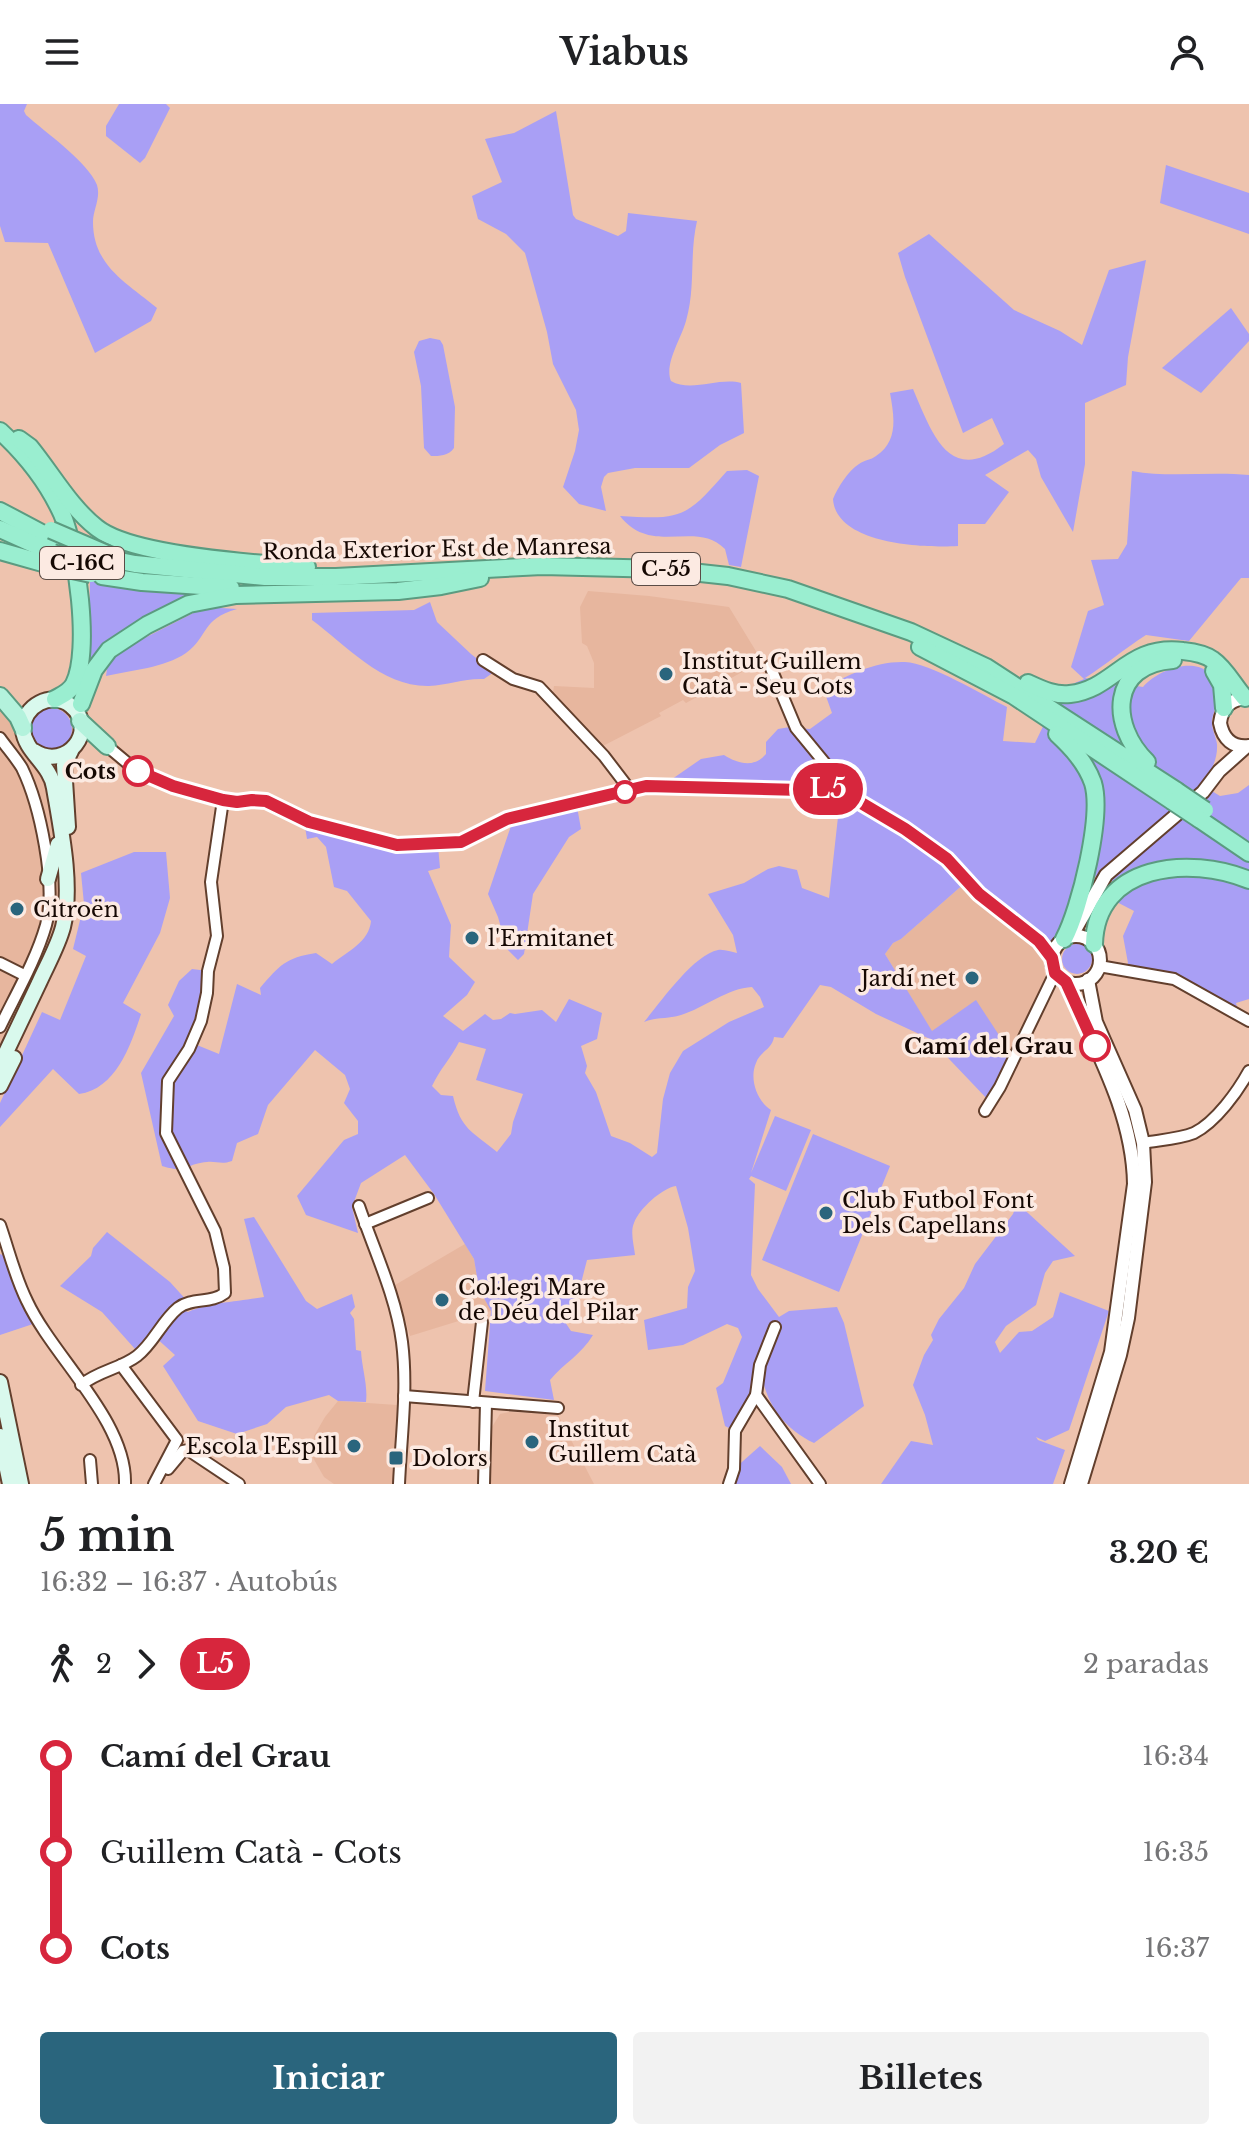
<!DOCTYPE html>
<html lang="es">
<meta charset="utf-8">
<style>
body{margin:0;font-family:"Libre Baskerville",serif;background:#f2f2f2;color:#202124;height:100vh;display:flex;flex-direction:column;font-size:30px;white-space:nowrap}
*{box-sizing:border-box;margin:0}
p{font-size:26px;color:#757577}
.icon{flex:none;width:44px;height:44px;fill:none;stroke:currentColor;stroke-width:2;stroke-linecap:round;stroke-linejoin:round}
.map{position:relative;height:1380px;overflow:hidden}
.drawer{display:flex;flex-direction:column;background:#fff;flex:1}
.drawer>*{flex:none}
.badge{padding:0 16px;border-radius:26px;font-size:28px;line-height:52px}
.map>.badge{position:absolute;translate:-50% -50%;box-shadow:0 0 0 4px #fff}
.legs{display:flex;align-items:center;gap:12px;height:88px;padding:0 40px;font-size:26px}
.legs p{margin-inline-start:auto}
.headline{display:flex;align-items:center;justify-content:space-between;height:136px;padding:0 40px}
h1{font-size:44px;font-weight:700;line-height:60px}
.primary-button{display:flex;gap:16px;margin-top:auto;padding:16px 40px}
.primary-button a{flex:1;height:92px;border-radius:8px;background:#2a657d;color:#fff;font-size:32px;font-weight:700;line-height:92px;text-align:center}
.primary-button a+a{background:#f2f2f2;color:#202124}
ul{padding:0 40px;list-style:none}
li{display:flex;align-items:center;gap:28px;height:96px;font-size:30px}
li i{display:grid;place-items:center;width:12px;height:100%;margin:0 10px;background:currentColor}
li i::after{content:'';width:20px;height:20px;margin:-10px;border:6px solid;border-radius:50%;background:#fff}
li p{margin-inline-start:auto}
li:first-child i{background:linear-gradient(#0000 50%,currentColor 0)}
li:last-child i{background:linear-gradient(currentColor 50%,#0000 0)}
header{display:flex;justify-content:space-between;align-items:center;height:104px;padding:0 40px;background:#fff;font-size:36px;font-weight:700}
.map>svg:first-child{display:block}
</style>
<header><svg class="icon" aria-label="menu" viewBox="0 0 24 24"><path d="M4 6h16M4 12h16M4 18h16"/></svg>Viabus<svg class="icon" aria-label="person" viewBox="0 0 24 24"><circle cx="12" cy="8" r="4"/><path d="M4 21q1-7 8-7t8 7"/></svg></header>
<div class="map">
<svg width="1249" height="1380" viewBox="0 0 1249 1380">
<rect width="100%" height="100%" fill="#eec3ae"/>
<g fill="#e7b69e">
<polygon points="588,487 649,492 729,503 762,557 686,599 683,596 659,609 661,612 599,644 552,594 554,582 594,584 594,559 587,542 582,539 580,503"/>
<polygon points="0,603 16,622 17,640 40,668 52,706 60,768 61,810 46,853 0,950"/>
<polygon points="966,778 1039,837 1050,841 1043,857 1047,884 1014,954 932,928 885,850 893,839 901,835"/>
<polygon points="465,1140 474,1155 479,1185 491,1207 410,1232 395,1181"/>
<polygon points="338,1297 397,1301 394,1380 334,1380 324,1373 312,1352 314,1332 325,1313"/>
<polygon points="509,1308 558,1311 594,1380 491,1380 492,1323 500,1310"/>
</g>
<g fill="#a99ff5" fill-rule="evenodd">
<path d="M 0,0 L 27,0 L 24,7 L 26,11 C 45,28 88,58 97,81 C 101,94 93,106 93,118 C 93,162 127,179 157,204 L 151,217 L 95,249 L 48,139 L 5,138 L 0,122 Z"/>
<polygon points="119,0 166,0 170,4 145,54 140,59 106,32 106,22"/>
<path d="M 556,7 L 573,111 L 576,115 L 618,132 L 626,127 L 628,109 L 697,117 C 689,152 696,182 686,217 C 681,235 664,260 671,277 C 691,289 719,273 741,279 L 744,329 L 720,341 L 689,364 L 635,364 L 608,369 L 604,373 L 601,383 L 606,407 L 579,400 L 563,383 L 575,347 L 579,326 L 576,306 L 553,260 L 547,228 L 525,149 L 506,130 L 478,115 L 472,92 L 502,78 L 485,35 L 514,29 Z"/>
<polygon points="1166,61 1249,89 1249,130 1160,99"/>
<path d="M 929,130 L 1014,206 L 1060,227 L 1082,241 L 1109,166 L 1146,156 L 1128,253 L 1126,281 L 1085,299 L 1085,360 L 1073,428 L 1041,373 L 1036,355 L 1028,346 L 985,371 L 1009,388 L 985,420 L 958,420 L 958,442 C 926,444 836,441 833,395 C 838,383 848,367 859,360 C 864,356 871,356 876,352 C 899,337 894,312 890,289 L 913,285 C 932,329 949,383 1004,340 L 992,314 L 963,329 L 905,173 L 898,149 Z"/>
<polygon points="1231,204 1249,230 1249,237 1201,289 1162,264"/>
<path d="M 430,234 L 440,236 L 443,241 L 455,303 L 454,344 C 448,352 440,352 431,352 L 424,344 L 421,282 L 414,248 L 419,237 Z"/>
<path d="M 747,366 L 759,372 L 741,463 L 729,461 L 725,445 C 696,415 652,453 620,412 C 682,416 686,414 727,367 Z"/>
<path d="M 1132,367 C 1170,374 1210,367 1249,371 L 1249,474 L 1241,474 L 1189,537 L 1146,531 C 1124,545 1107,560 1085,574 L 1143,583 C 1161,562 1210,547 1218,586 C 1220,597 1214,605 1212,616 C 1211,624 1216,632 1217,640 C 1218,657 1210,668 1202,681 L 1220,692 L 1238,689 L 1249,681 L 1249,895 L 1236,899 L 1240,913 L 1197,887 L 1124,866 L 1128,859 L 1123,832 L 1134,807 L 1111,795 L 1125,780 L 1077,768 L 1062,833 L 1050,841 L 1039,837 L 966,778 L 901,835 L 893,839 L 885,850 L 932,927 L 976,896 L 1014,954 L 991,999 L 930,935 L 876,910 L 831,883 L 820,881 L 783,934 L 774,933 C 772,946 760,947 756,959 C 749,975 757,997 771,1006 L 751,1069 L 775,1012 L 811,1026 L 786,1087 L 751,1072 L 749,1075 L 755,1080 L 751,1171 L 758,1185 L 779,1213 L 789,1207 L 837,1203 L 844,1219 L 864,1302 L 814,1339 C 784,1325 765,1299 761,1266 L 756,1291 L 735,1327 L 725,1322 L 716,1284 L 723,1279 L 742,1233 L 738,1224 L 727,1220 L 683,1241 L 648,1246 L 644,1216 L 687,1204 L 688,1183 L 695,1167 L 688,1124 L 676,1082 C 662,1084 639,1105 634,1119 C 630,1128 634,1141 635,1151 L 587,1156 L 580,1183 L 565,1218 L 571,1227 L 593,1231 C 581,1251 564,1259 550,1276 L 554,1296 L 485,1287 L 491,1207 L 479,1185 L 474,1155 L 434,1090 L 405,1051 L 361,1079 L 352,1103 L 358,1129 L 306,1111 L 297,1092 L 344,1036 L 358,1030 L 358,1017 L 344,999 L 350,985 L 345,971 L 315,946 L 268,1001 L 258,1030 L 237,1039 L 232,1057 C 221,1061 217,1057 207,1058 C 184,1060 188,1070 162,1062 L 141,969 L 174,912 L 168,901 L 179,877 L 192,865 L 208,867 L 192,939 L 219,950 L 237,880 L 261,891 L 260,884 C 280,861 285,854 316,849 L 332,860 C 348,847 369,838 371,817 L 347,787 L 334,783 L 326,743 L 317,733 L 307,735 L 305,723 L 438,742 L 440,764 L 428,767 L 451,821 L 449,853 L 475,878 L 467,891 L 443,912 L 463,927 L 485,910 L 493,916 L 501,915 L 510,909 L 515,910 L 542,906 L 556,918 L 569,895 L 602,909 L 597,935 L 581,942 L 587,962 L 585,969 L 596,988 L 611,1032 L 630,1039 L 652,1053 L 657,1049 L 663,995 L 670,969 L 683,947 L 729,918 L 764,903 L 760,893 L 752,883 C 728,884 704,904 681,911 C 668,915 656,913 644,918 C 660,899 693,851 718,846 C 724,845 731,848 737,849 L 733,831 L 708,790 L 744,779 L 768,765 L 779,762 L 797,766 L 802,784 L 829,794 L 841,686 L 796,624 L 810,625 L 832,609 L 823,584 C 849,571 875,557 905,558 C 930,559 983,591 1007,603 L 1003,637 L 1035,639 L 1061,585 L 1084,575 L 1071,563 L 1088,507 L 1104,501 L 1091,456 L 1118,455 L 1127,440 ZM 459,938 L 486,945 L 476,976 L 523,990 L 513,1018 L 511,1030 L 497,1048 C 472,1027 461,1026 453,992 L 441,991 L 432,982 C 440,965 451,954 459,938 Z"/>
<polygon points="90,474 209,490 89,563"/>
<path d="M 430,498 L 437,518 L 471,550 L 494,568 L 484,575 C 465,574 448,581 429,582 C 382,583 346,541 312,516 L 312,509 L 414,506 Z"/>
<path d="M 205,503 L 237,505 C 200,516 210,531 186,549 C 164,564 132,566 106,572 L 108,558 L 127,543 Z"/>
<circle cx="51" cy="625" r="21"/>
<path d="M 790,623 L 829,672 L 830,681 L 825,685 L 662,682 L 701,655 L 724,651 C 738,660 754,664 766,650 L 766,638 L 778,625 Z"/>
<polygon points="576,697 581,725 569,733 533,790 524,850 518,856 507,845 498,813 488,790 514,713"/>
<path d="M 134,748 L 166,748 L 170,794 L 160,829 L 123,899 L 141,910 C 131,941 116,985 79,990 L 53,965 L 0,1023 L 0,999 L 42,908 L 60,916 L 86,852 L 73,845 L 84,800 L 81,769 Z"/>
<circle cx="1077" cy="855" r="15"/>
<polygon points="813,1030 890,1062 839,1188 762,1156"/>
<polygon points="1017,1099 1075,1152 1053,1157 1045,1169 1036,1201 1006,1222 995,1238 1000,1249 1019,1228 1032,1227 1053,1213 1060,1188 1109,1207 1069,1326 1045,1337 1036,1333 1038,1336 1065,1346 1053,1380 881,1380 911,1337 933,1341 925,1311 913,1281 924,1251 933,1236 931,1231 939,1215 964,1184 975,1160 1013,1110"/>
<path d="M 254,1113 L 306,1197 L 317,1205 L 352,1190 L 355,1203 L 350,1209 L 354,1215 L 356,1246 L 361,1247 C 362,1265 368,1281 366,1298 L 338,1297 L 329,1291 L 286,1303 L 267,1320 L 237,1330 L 198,1317 L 163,1262 L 175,1251 L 154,1232 L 141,1248 L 135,1245 L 102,1208 L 60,1182 L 91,1152 L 93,1144 L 107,1128 L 170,1178 L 189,1199 L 179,1204 L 188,1208 C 207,1199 242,1197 264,1193 L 244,1115 Z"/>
<polygon points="0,1150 10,1154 33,1220 0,1231"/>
<polygon points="760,1342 782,1363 791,1380 729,1380 734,1365"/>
</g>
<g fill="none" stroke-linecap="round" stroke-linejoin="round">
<defs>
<g id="minor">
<polyline points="483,556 513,575 539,583 604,652 630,686"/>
<polyline points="770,562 796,624 833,669 841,687"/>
<path d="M 0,634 C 7,644 16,654 22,664 C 40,701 57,781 46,821 C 36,856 16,890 0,923"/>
<polyline points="107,642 137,667 173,682 228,697 266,697 309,718 397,741 461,738 507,715 646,682 841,687 905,725 947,755 979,790 1039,837 1052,854"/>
<polyline points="0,859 24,871"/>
<polyline points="1099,862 1174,875 1249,917"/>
<polyline points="985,1007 1000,983 1055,869"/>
<path d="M 1143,1039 C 1159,1036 1179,1035 1194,1029 C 1216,1018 1238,987 1249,967"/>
<path d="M 359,1102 C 374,1146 396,1192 402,1238 C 408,1285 401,1333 399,1380"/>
<polyline points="365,1120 428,1094"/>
<path d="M 0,1121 C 9,1147 15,1173 27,1197 C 53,1253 127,1317 125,1380"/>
<polyline points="121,1261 177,1336 154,1380"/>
<path d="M 81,1281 C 100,1266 120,1265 137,1252 C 153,1240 162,1217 178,1204 C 192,1193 211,1200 225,1189 L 224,1164 L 215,1127 L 166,1029 L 168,977 L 189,945 L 201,917 L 207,889 L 208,867 L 217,832 L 211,778 L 223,696"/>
<polyline points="756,1291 820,1380"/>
<polyline points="404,1292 558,1304"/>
<polyline points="473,1298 482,1218"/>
<polyline points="90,1356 92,1380"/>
<polyline points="168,1365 183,1347 188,1346 239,1380"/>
<polyline points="484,1380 486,1299"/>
<polyline points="729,1380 734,1365 735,1327 756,1291 760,1261 775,1223"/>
</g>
<g id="tertiary">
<path d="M 1249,594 C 1232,594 1222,602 1220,619 C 1223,635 1233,644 1249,642"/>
<polyline points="1075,826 1106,771 1203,688 1219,667 1246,643"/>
<circle cx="1076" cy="856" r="24"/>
<path d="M 1066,878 C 1094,943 1133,1008 1134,1080 L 1111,1248 L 1071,1380"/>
<polyline points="1081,1380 1120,1251 1128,1214 1145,1078 1143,1039 1135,1006 1096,918 1088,876"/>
</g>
<g id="secondary">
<polyline points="68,723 64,661 71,647"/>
<polyline points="48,775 58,740"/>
<path d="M 0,961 C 13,934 26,906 39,879 C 47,861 58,842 63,823 C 73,782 61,725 54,684 C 51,661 25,648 23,626 C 22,602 52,586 71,602 C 99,625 67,668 34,647"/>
<polyline points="0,982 14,954"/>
<polyline points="0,1278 21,1380"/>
<polyline points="0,1332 10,1380"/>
</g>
<g id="primary">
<polyline points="0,592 18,613 23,624"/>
<polyline points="80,617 107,642"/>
</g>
<g id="trunk">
<path d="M 0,327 C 25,350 48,379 62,410 C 77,445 91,547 74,580 C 70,588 62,591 55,595"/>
<path d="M 19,335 L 30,343 C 52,370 70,403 97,424 C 132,452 259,460 307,463"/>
<polyline points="0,407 53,435"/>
<polyline points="0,425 53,449"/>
<polyline points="0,447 53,462"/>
<polyline points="105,454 135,460 265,473 336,473 542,462 664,465 728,472 788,485 911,528 986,563 1177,687"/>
<polyline points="102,472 142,478 231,484"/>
<polyline points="920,543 1014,592 1172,697"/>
<polyline points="1214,567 1222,581 1224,604"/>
<path d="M 1028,579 C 1041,585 1055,592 1070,590 C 1115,585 1127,540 1183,547 C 1193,548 1205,550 1213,556 C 1226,565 1234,582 1245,594"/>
<polyline points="81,600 94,566 109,546 147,521 189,500 236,491 398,487 441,482 480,474"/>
<path d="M 1057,630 C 1072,644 1086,659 1093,679 C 1103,712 1080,805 1064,835"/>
<path d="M 1147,658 C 1109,621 1110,560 1173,556"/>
<polyline points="1199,715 1249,749"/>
<path d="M 1094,840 C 1096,760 1190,751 1249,776"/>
</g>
</defs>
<use href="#minor" stroke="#623f2d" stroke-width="14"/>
<use href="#tertiary" stroke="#623f2d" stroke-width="16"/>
<use href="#secondary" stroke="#623f2d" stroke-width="18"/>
<use href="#primary" stroke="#5b9b80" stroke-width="20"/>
<use href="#trunk" stroke="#5b9b80" stroke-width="20"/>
<use href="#minor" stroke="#fff" stroke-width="10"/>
<use href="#tertiary" stroke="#fff" stroke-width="12"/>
<use href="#secondary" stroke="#d9f9ed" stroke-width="14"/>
<use href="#primary" stroke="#b3f2dc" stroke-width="16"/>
<use href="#trunk" stroke="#9aeed0" stroke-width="16"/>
<defs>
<g id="trunk-bridge">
<polyline points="51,426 107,450"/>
<polyline points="53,449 103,464"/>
<polyline points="53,462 91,470"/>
<polyline points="1177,687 1205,706"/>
<polyline points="1172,697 1199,715"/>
</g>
</defs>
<use href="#trunk-bridge" stroke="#5b9b80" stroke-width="20" stroke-linecap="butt"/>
<use href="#trunk-bridge" stroke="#9aeed0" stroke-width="16"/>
</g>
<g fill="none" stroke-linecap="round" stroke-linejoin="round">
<defs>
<polyline id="line-1" points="138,667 173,682 223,696 237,698 252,696 266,697 309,718 397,741 461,738 507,715 646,682 841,687 905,725 947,755 979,790 1039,837 1052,854 1055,869 1066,878 1095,942"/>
</defs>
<use href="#line-1" stroke="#fff" stroke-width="18"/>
<use href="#line-1" stroke="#d7263d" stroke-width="12"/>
</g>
<g fill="#2a657d" stroke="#fceae2" stroke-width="3">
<circle cx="666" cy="570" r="8"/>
<circle cx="17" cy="805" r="8"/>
<circle cx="472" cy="834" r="8"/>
<circle cx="972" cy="874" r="8"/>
<circle cx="826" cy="1109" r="8"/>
<circle cx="442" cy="1196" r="8"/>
<circle cx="532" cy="1338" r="8"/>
<circle cx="354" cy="1342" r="8"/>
<rect x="388" y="1346" width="16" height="16" rx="4"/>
</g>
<g fill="#fff" stroke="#d7263d" stroke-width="4">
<circle cx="138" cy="667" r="14"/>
<circle cx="625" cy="688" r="10"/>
<circle cx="1095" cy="942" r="14"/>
</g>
<g text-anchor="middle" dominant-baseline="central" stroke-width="7" stroke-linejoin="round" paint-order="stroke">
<g fill="#fceae2" stroke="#5a4c46" stroke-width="2">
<rect x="40" y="443" width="84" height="32" rx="6"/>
<rect x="632" y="449" width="68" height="32" rx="6"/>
</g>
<g font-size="20" font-weight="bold" fill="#150803">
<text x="82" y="459">C-16C</text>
<text x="666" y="465">C-55</text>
</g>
<g font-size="22" fill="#150803" stroke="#fceae2">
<text transform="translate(437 445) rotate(-1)">Ronda Exterior Est de Manresa</text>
</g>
<g font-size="22" fill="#150803" stroke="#fceae2" text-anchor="start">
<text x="682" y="557">Institut Guillem<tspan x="682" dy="25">Catà - Seu Cots</tspan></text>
<text x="33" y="805">Citroën</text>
<text x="488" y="834">l'Ermitanet</text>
<text x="956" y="874" text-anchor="end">Jardí net</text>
<text x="842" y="1096">Club Futbol Font<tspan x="842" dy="25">Dels Capellans</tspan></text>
<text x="458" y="1183">Col·legi Mare<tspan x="458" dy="25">de Déu del Pilar</tspan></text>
<text x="548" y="1325">Institut<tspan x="548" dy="25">Guillem Catà</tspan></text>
<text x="338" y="1342" text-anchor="end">Escola l'Espill</text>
<text x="412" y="1354">Dolors</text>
</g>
<g font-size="22" font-weight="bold" fill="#150803" stroke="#fceae2" text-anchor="end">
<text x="116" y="667">Cots</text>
<text x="1073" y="942">Camí del Grau</text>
</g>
</g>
</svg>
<b class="badge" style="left:828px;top:685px;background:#d7263d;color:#fff">L5</b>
</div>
<section class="drawer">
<div class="headline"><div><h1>5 min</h1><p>16:32 – 16:37 · Autobús</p></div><b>3.20 €</b></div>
<div class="legs"><svg class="icon" aria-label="walk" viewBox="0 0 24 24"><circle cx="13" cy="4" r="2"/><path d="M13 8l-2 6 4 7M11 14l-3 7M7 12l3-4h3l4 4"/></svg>2<svg class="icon" aria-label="forward" viewBox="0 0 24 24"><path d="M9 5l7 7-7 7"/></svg><b class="badge" style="background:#d7263d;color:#fff">L5</b><p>2 paradas</p></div>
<ul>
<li><i style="color:#d7263d"></i><b>Camí del Grau</b><p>16:34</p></li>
<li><i style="color:#d7263d"></i><span>Guillem Catà - Cots</span><p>16:35</p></li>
<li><i style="color:#d7263d"></i><b>Cots</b><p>16:37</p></li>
</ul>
<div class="primary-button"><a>Iniciar</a><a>Billetes</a></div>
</section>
